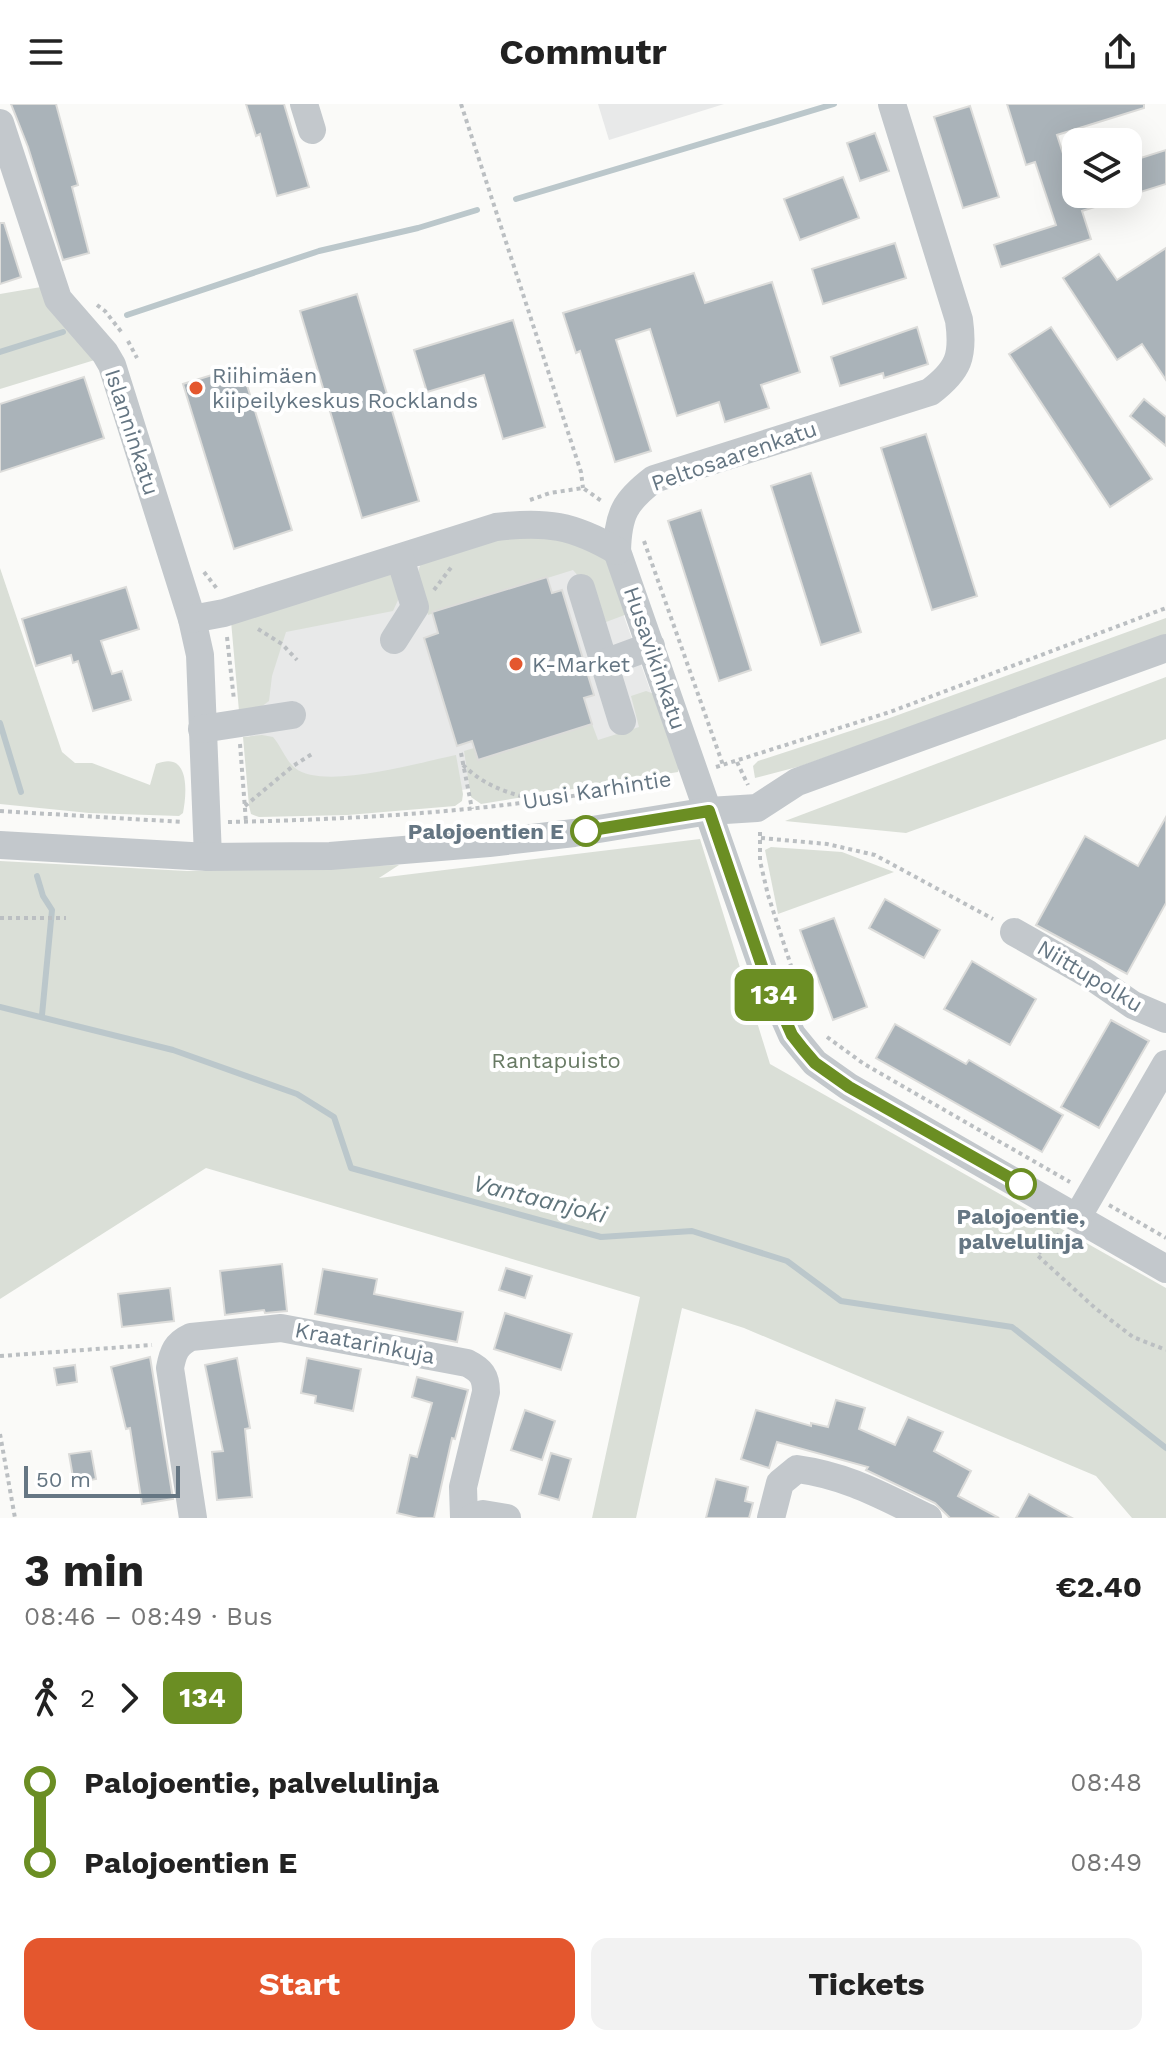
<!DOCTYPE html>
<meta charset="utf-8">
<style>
body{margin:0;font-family:"Work Sans",sans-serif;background:#f2f2f2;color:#222;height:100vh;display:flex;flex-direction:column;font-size:30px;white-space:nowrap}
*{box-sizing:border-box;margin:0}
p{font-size:26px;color:#767676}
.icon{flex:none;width:44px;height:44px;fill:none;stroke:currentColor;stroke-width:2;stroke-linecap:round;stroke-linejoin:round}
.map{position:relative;height:1414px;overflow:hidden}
.details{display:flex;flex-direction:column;background:#fff;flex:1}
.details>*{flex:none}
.badge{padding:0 16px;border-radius:12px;font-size:28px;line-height:52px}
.controls{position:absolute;left:1062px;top:24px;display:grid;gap:16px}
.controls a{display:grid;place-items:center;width:80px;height:80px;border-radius:16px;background:#fff;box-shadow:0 8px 32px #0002;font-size:40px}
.scale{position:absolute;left:24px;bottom:20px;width:156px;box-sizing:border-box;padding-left:8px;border:4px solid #657683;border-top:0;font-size:22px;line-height:28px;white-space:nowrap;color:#657683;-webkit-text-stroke:6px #fff;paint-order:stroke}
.map>.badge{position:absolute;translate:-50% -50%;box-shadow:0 0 0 4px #fff}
.legs{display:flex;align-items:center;gap:12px;height:88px;padding:0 24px;font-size:26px}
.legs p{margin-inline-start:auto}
.summary{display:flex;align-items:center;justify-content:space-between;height:136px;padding:0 24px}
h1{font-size:44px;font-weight:700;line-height:60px}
.button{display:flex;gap:16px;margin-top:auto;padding:16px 24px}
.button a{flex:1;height:92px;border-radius:16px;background:#e4572e;color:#fff;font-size:32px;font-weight:700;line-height:92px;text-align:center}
.button a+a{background:#f2f2f2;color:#222}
ul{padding:0 24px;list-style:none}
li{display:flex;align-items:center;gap:28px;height:80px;font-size:30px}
li i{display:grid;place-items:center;width:12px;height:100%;margin:0 10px;background:currentColor}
li i::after{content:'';width:20px;height:20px;margin:-10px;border:6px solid;border-radius:50%;background:#fff}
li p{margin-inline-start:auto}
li:first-child i{background:linear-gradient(#0000 50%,currentColor 0)}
li:last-child i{background:linear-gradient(currentColor 50%,#0000 0)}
header{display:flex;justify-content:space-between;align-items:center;height:104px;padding:0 24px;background:#fff;font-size:36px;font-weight:700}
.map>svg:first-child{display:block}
</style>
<header><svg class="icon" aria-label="menu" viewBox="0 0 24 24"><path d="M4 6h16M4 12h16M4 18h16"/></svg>Commutr<svg class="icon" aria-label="share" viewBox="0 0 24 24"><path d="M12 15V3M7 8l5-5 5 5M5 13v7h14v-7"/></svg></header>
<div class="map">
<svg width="1166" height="1414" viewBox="0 0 1166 1414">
<rect width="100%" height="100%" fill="#fafaf8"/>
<g fill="#e8e9e9">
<polygon points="598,0 724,0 609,36"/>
<polygon points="516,434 603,453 677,662 255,709 242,515"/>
</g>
<g fill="#dadfd7">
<polygon points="41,183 98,255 0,285 0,190"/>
<polygon points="506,430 566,437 607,455 630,509 606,518 595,491 573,466 428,511 418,469 421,458"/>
<path d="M 0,464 L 62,648 L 75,659 L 92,659 L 150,681 L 156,660 C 190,646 187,688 183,709 L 179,712 L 89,709 L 0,700 Z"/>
<polygon points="391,467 399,494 393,507 286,528 272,572 269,597 261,603 239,607 231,517"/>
<polygon points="1166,514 1166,532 801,662 755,674 753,662 758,657 887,615"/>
<polygon points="1166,573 1166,635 906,729 785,717"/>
<polygon points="646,587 657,591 679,664 678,668 481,700 471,693 464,647 474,644 478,656 592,620 598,636 639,623 631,592"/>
<path d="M 262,631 L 273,633 C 281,642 286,657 295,664 C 323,687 421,658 456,651 L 463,690 L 462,697 L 455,702 L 348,711 L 259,713 L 251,710 L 249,702 L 243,633 Z"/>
<polygon points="700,735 770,960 1166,1184 1166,1414 1132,1414 1096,1372 744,1224 682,1204 636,1414 592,1414 640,1193 206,1064 0,1195 0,757 187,767 399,761 379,774"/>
<polygon points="771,743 842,748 894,768 778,810 765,746"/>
</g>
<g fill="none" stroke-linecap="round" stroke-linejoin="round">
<g stroke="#bbc7cb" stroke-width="6">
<polyline points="516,95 834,0"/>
<polyline points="127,211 319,147 418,124 477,106"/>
<polyline points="0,248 63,228"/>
<polyline points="0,619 21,688"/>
<polyline points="37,772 43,792 52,806 42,911"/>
<polyline points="0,903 173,946 297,990 334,1013 351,1064 601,1133 692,1127 787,1157 841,1197 1012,1223 1166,1344"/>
</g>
</g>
<g fill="#aab3b9" stroke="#dcdcda" stroke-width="2">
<polygon points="11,0 56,0 78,81 72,83 89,149 63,156 28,43"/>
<polygon points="246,0 284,0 309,83 277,92 260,30 256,32"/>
<polygon points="1007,0 1144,0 1144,4 1057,31 1076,90 1123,90 1123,94 1082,107 1091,135 1001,163 994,141 1056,121 1035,58 1026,61"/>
<polygon points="970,2 999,93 963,104 934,13"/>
<polygon points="875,29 889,67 860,77 847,39"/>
<polygon points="1166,46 1166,80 1128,92 1128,58"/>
<polygon points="843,73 859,114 800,136 784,95"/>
<polygon points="0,119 4,119 21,173 0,180"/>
<polygon points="895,139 906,174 823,200 812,165"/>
<polygon points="1166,144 1166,276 1142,240 1117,256 1063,174 1099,150 1117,176"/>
<polygon points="694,169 705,199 772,178 800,268 761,281 769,304 725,318 719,298 677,312 650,225 616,236 651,347 615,358 580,247 576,249 563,209"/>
<polygon points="357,190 419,397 362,414 300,207"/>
<polygon points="513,216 545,323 503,335 484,271 427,288 414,246"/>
<polygon points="917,223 928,260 884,274 883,269 840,282 831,253"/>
<polygon points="1051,223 1152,375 1110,403 1009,250"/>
<polygon points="241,262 292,426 234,445 183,280"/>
<polygon points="84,273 104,334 0,368 0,300"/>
<polygon points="1144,295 1166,313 1166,342 1130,312"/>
<polygon points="926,330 977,492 932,506 881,344"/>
<polygon points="811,369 861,528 821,541 771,382"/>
<polygon points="701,406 751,566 719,577 668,417"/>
<polygon points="547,473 552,489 562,486 594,591 584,594 592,620 478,656 472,637 457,642 424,534 438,529 432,508"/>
<polygon points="126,483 139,525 101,537 112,570 122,567 131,596 93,607 78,557 73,559 71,551 36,562 22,515"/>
<polygon points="1166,713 1166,799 1127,870 1036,821 1085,732 1138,762"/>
<polygon points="885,795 940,826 924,854 869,824"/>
<polygon points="834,814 867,903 833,916 800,826"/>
<polygon points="972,857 1036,895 1010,941 944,905"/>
<polygon points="1111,916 1149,937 1099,1024 1061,1003"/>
<polygon points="895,920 966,960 969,956 1063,1011 1042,1048 876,954"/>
<polygon points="282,1160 287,1207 265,1209 264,1206 225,1211 220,1167"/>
<polygon points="506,1164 532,1172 525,1194 499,1186"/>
<polygon points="323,1165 377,1175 374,1190 463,1208 457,1238 315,1210"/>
<polygon points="170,1184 174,1217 122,1223 118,1190"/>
<polygon points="505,1209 572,1230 561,1266 494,1245"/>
<polygon points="150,1253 173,1395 142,1400 130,1324 126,1325 111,1263"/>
<polygon points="237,1254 250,1324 245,1325 252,1393 217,1396 212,1348 223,1347 205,1261"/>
<polygon points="307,1254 361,1265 353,1307 315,1299 316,1292 301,1289"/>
<polygon points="75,1261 77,1278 57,1281 54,1264"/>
<polygon points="417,1273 468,1286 455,1335 452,1334 434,1414 418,1414 397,1409 410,1351 417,1353 432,1299 412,1293"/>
<polygon points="836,1296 865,1304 859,1325 895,1341 908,1313 943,1328 934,1347 971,1367 958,1392 999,1414 950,1414 935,1399 866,1366 868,1363 777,1338 769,1364 741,1355 756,1306 811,1322 811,1319 828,1323"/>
<polygon points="525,1306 555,1317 542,1356 511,1346"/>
<polygon points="91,1347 96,1375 74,1379 69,1350"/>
<polygon points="551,1349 571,1355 559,1396 539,1390"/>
<polygon points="716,1375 748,1383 745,1397 753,1399 749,1414 706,1414"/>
<polygon points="1029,1390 1072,1414 1016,1414"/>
</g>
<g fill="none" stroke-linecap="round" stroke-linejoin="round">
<g stroke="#bbbfc2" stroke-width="4" stroke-dasharray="4 4" stroke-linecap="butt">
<polyline points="461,0 581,368 583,384"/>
<polyline points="97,201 105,207 123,230"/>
<polyline points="128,237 137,254"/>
<polyline points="530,396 550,389 583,384 603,398"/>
<polyline points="644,437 723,661"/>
<polyline points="204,468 218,486"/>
<polyline points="434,486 453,461"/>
<polyline points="258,525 282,540 297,556"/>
<polyline points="227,533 234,596"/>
<polyline points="240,640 246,718"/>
<polyline points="461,649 472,705"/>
<polyline points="737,658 748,681"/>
<path d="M 463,661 C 484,681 504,688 532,695"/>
<polyline points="716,663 890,608 1166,504"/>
<polyline points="245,702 293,662 312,650"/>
<polyline points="0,707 183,718"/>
<path d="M 228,718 C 377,715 526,705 672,674"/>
<polyline points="760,728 760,757 768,791 795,874"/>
<polyline points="761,734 827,740 875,751 993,815"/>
<polyline points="0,814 66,814"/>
<polyline points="827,933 864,960 1070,1078"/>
<polyline points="1109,1101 1166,1134"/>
<polyline points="1059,1130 1037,1151 1095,1204 1133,1233 1166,1246"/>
<polyline points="0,1252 152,1241"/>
<polyline points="0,1330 15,1414"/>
</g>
<g stroke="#c3c8cc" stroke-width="28">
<polyline points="304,0 312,26"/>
<path d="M 892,0 L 959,216 C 964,252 959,266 930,288 L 654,375 C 625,397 618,410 617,447 L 764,868 L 792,931 L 815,959 L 849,983 L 1166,1165"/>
<polyline points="0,19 58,195 105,249 112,261 192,515 200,551 208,753"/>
<polyline points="581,484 622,617"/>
<path d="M 192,515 L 224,509 L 496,423 C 546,417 573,421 617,447"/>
<polyline points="394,536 415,503 400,454"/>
<polyline points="605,559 651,542"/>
<polyline points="202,625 292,611"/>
<polyline points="0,741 208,753 330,752 489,739 574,729 709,707 757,704 797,678 1166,544"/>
<polyline points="1014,828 1088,870 1133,901 1166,915"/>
<polyline points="1078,1112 1166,960"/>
<path d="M 193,1414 L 170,1264 C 173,1248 176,1240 191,1233 L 281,1224 L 467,1259 C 481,1266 486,1272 486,1288 L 463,1383 L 464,1414"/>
<polyline points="472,1414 483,1410 507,1414"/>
<path d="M 771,1414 L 780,1379 L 797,1365 C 848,1372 882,1392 928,1414"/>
</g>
</g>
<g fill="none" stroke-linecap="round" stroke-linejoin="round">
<defs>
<polyline id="line-1" points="586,727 709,707 764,868 792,931 803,945 815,959 849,983 1021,1080"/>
</defs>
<use href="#line-1" stroke="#fff" stroke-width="18"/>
<use href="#line-1" stroke="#6b8e23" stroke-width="12"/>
</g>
<g fill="#e4572e" stroke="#fff" stroke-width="3">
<circle cx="196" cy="284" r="8"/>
<circle cx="516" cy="560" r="8"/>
</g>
<g fill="#fff" stroke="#6b8e23" stroke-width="4">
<circle cx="586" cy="727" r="14"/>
<circle cx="1021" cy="1080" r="14"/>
</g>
<g text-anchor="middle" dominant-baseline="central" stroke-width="8" stroke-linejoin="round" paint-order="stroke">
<g font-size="22" fill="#657683" stroke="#fff" text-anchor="start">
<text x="212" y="271">Riihimäen<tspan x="212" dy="25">kiipeilykeskus Rocklands</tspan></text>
<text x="532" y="560">K-Market</text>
</g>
<g font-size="22" fill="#657683" stroke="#fff">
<text transform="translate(132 328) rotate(72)">Islanninkatu</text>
<text transform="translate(734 352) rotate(-19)">Peltosaarenkatu</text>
<text transform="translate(655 554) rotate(71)">Husavikinkatu</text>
<text transform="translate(597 686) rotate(-9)">Uusi Karhintie</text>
<text transform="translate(1090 872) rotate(31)">Niittupolku</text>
<text transform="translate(365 1239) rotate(11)">Kraatarinkuja</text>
</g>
<g font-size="22" font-weight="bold" fill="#657683" stroke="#fff" text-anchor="end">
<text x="564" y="727">Palojoentien E</text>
<text x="1021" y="1112" text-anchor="middle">Palojoentie,<tspan x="1021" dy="25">palvelulinja</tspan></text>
</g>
<g font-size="22" fill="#687a64" stroke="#fff">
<text x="556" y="956">Rantapuisto</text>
</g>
<g font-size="24" font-style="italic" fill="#60757c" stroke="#fff">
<text transform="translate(540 1095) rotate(14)">Vantaanjoki</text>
</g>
</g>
</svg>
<div class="controls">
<a><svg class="icon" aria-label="layers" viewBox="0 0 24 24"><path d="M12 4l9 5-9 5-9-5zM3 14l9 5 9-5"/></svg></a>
</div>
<div class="scale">50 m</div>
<b class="badge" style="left:774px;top:891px;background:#6b8e23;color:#fff">134</b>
</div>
<section class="details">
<div class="summary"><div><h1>3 min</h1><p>08:46 – 08:49 · Bus</p></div><b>€2.40</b></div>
<div class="legs"><svg class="icon" aria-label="walk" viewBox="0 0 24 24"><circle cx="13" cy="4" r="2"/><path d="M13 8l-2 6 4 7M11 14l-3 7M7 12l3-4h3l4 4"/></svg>2<svg class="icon" aria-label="forward" viewBox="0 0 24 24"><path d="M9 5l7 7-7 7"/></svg><b class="badge" style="background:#6b8e23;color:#fff">134</b></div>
<ul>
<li><i style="color:#6b8e23"></i><b>Palojoentie, palvelulinja</b><p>08:48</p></li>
<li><i style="color:#6b8e23"></i><b>Palojoentien E</b><p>08:49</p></li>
</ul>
<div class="button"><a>Start</a><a>Tickets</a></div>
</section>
